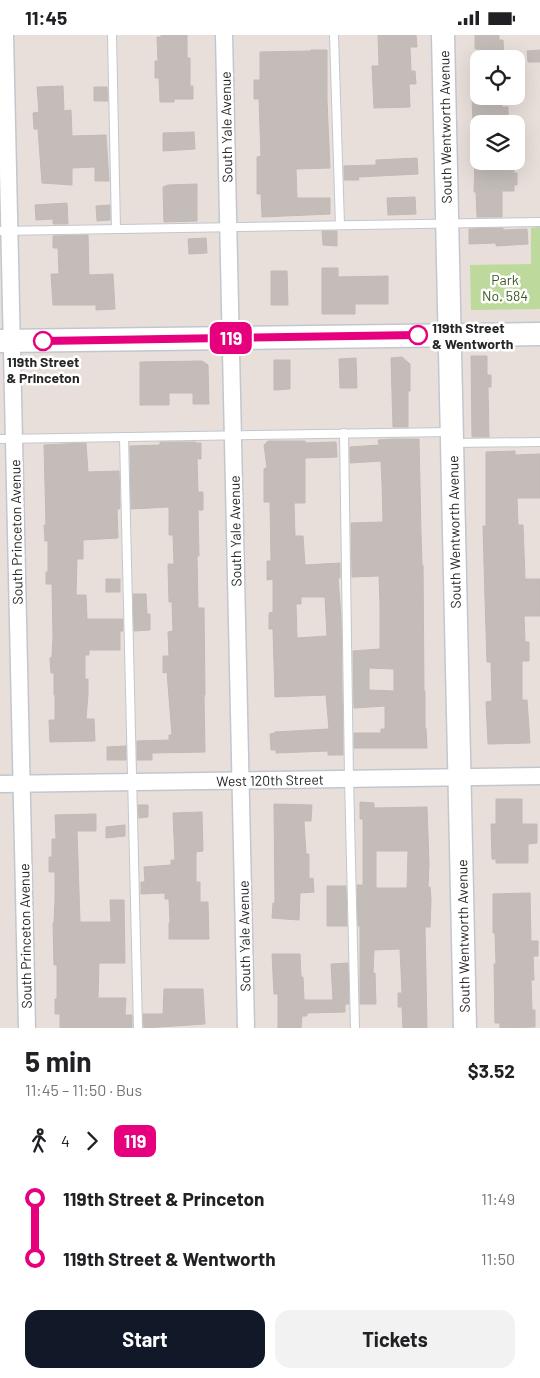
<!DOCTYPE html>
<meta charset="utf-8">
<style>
body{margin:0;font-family:Barlow,sans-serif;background:#f2f2f2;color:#202124;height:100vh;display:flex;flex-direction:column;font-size:19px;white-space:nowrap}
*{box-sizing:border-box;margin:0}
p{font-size:16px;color:#757577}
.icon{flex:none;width:28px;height:28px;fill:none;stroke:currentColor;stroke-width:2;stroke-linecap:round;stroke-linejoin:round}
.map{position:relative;height:993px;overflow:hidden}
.panel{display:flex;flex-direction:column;background:#fff;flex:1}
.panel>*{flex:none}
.badge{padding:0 10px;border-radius:8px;font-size:18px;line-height:32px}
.controls{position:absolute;left:470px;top:15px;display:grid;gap:10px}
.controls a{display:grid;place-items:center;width:55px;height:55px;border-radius:10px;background:#fff;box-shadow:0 5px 20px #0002;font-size:25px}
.map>.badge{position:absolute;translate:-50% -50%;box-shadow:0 0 0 2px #fff}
.legs{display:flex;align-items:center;gap:8px;height:55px;padding:0 25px;font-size:16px}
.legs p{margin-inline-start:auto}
.overview{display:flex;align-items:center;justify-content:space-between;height:85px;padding:0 25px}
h1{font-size:28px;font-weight:700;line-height:38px}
.primary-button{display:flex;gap:10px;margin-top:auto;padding:10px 25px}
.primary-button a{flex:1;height:58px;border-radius:15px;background:#111827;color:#fff;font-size:20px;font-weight:700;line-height:58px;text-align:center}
.primary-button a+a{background:#f2f2f2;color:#202124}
ul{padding:0 25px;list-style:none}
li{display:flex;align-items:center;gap:18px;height:60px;font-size:19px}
li i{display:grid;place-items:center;width:8px;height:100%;margin:0 6px;background:currentColor}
li i::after{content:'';width:12px;height:12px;margin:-6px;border:4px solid;border-radius:50%;background:#fff}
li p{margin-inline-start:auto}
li:first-child i{background:linear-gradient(#0000 50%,currentColor 0)}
li:last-child i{background:linear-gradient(currentColor 50%,#0000 0)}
.status{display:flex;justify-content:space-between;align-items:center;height:35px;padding:0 25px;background:#fff;direction:ltr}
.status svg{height:14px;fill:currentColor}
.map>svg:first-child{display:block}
</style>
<div class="status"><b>11:45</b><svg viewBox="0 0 49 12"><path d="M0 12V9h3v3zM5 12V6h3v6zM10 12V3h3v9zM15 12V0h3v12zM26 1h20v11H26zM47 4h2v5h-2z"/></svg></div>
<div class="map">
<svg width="540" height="993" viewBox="0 0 540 993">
<rect width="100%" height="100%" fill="#e8dfda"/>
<polygon fill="#bdd99b" points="540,192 540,274 471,275 470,230 531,229 531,193"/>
<g fill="#c3bcb9" stroke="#c3bab4" fill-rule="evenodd">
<polygon points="161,0 187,0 187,23 190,23 190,51 193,51 193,64 174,64 174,67 160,67 159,43 155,43 155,26 158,26 157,2 161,2"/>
<polygon points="378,0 416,0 417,12 410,12 411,36 415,36 416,49 409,49 410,72 374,73 372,31 379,31"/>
<polygon points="475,0 499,0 499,5 503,5 504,24 479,24 478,14 475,14"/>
<polygon points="311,15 327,15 327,65 330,133 296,134 297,163 330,163 330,179 262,182 261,159 257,159 257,122 261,121 259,64 254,64 254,45 260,45 260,17 311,16"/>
<polygon points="540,15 540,27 528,27 527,16"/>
<polygon points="63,51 64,76 71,75 72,101 106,100 109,146 95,146 95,132 72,133 72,150 42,148 38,94 34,94 33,78 39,77 37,52"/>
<polygon points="94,52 107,52 108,66 94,66"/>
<polygon points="472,61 502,61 502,72 508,72 508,89 473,89"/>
<polygon points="194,97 195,114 163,116 163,98"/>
<polygon points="417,123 418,139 358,142 359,145 344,145 344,131 376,130 376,125"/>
<polygon points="475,126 514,126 514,138 517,138 517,150 514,150 514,156 502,156 502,182 477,182 476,157 474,157"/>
<polygon points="197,149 197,186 164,187 163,152 168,150"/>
<polygon points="415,162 416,179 388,180 387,163"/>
<polygon points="67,168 68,189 53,189 53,184 36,185 35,170"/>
<polygon points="110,170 110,185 97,186 96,171"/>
<polygon points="503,193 503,195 527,194 528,209 496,211 496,208 469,209 469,194"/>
<polygon points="322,196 337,196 337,211 323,210"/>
<polygon points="88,200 89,240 113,239 115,274 96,275 96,270 53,270 51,239 59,239 58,213 53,213 53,201"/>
<polygon points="206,203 207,218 189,219 188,204"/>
<polygon points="322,233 338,233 338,242 388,241 388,269 355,269 355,279 322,279"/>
<polygon points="271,236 287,236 288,270 271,270"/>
<polygon points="471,321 487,321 487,340 491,340 491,352 488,352 489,402 472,402"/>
<polygon points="402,322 410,329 410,356 408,356 408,392 393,392 391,323"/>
<polygon points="356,323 357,353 340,353 339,324"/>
<polygon points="274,325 290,325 290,354 274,355"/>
<polygon points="202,326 208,330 209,369 193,369 193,358 169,358 169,370 140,370 140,327"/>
<path d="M 394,404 L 419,404 L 421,498 L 422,530 L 423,530 L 424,656 L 425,656 L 425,693 L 426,693 L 427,713 L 354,713 L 354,698 L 381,698 L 381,694 L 385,694 L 385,671 L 354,673 L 353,616 L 380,614 L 380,569 L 379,541 L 352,542 L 351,488 L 383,487 L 382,448 L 381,426 L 350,428 L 350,412 L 379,410 L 378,405 ZM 369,633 L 394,634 L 394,656 L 369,655 Z"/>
<path d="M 268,406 L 305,406 L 305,408 L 336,407 L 337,422 L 305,423 L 305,468 L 294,468 L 295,501 L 303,501 L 305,530 L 340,528 L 340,543 L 338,543 L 341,581 L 343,720 L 328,720 L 328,716 L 276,718 L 276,715 L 271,715 L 270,699 L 275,698 L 275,697 L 329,694 L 326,660 L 275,662 L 273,594 L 269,594 L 269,578 L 273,577 L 273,544 L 267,545 L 267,526 L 271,526 L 270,467 L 264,467 L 264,434 L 267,432 L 264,410 ZM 301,562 L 325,562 L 327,601 L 297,603 L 296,569 L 301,569 Z"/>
<polygon points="160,407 196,407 196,408 201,408 201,424 197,424 198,457 203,457 203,475 198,475 199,521 197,521 198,573 204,573 205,660 204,660 205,717 152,718 152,725 137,725 137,706 169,705 169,700 172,700 167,637 163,638 163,621 169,621 168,597 173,596 172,567 169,567 168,529 174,529 173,500 169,500 169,472 131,474 130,411 160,410"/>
<polygon points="86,408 88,437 119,436 120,474 117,474 118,503 83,505 83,524 77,524 76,560 86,560 87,584 123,584 123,596 120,596 120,615 89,615 89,620 85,620 85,644 88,644 88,659 86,684 94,684 95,706 50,707 49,685 55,685 55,660 54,660 54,638 51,638 50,623 52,622 53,602 52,549 46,549 46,537 48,537 48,506 45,506 44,490 46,490 44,410"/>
<polygon points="515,416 515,420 540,419 540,463 517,463 518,490 523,490 525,544 540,544 540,581 524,581 525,607 529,607 529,626 522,626 522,665 527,665 530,708 488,709 486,667 492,666 491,627 487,627 485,564 483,491 486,491 486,417"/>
<rect x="106" y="544" width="14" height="13"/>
<polygon points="133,559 146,559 147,579 150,579 150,595 134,596"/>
<polygon points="126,711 126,725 107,725 107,712"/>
<polygon points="496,764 522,764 522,789 537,789 537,808 528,809 528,828 496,828 496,824 492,824 491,789 496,789"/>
<path d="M 360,767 L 374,768 L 374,773 L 427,772 L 429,829 L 428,852 L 430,852 L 431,865 L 430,892 L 425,892 L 427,993 L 403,993 L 402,972 L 398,972 L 398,958 L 402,958 L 400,914 L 374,915 L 373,938 L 375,938 L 376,969 L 360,969 L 360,891 L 358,891 L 357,850 L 363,850 L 363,784 L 360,784 ZM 376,816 L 408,816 L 407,853 L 376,853 Z"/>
<polygon points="274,769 312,770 311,786 304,786 306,819 309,819 309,844 313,843 314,857 300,858 299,885 272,883 273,868 275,868"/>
<polygon points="138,770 148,770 148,782 139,783"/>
<polygon points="202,777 203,816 196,817 196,847 200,847 200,867 208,867 209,904 169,904 169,888 170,888 169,864 165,864 165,858 141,859 141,847 145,847 144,832 171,830 171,825 175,825 173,778"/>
<polygon points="96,779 96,796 77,796 80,887 111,887 110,865 124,865 125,928 99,928 98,963 126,963 125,980 132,980 132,993 60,993 60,979 55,979 55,964 57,964 57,930 54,930 53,888 54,888 55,866 55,837 49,837 49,822 52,822 52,804 56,804 55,780"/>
<polygon points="125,790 125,801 106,803 106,792"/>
<polygon points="327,851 346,851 347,891 327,891"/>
<polygon points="530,858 531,906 538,906 538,921 533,921 534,945 531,945 532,975 535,975 535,992 500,993 500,988 495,988 494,929 496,929 495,898 493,898 493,859"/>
<polygon points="272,919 300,919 301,942 303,942 304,965 333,965 331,929 348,928 349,969 345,969 345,977 307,978 307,981 302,981 301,993 278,993 278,959 274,959"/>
<polygon points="164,954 203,954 205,989 144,993 143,979 163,979"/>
</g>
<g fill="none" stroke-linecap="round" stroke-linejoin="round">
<defs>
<g id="lane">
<polyline points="112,0 116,194"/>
<polyline points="334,0 340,190"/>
<polyline points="0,196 540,187"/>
<polyline points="344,398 349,743 355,993"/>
<polyline points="124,402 138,993"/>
<polyline points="0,404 450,397"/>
<polyline points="455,408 540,407"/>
</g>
<g id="street">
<polyline points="5,0 27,993"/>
<polyline points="224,0 246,993"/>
<polyline points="0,749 540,741"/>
</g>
<g id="secondary">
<polyline points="443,0 465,993"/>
<polyline points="0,306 540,299"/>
</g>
</defs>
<use href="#lane" stroke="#c2c7cf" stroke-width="10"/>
<use href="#street" stroke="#c2c7cf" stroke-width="19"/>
<use href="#secondary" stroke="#c2c7cf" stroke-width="25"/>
<use href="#lane" stroke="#fff" stroke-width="8"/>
<use href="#street" stroke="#fff" stroke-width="16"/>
<use href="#secondary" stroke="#fff" stroke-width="22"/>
</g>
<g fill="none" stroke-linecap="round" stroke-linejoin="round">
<defs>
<polyline id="line-1" points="43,306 418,300"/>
</defs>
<use href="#line-1" stroke="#fff" stroke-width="11"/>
<use href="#line-1" stroke="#e6007e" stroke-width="8"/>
</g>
<g fill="#fff" stroke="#e6007e" stroke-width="2.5">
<circle cx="418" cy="300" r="9"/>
<circle cx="43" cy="306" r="9"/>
</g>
<g text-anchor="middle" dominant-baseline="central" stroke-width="5" stroke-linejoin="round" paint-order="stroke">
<g font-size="14" fill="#272727" stroke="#fff">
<text transform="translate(226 92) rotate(-91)">South Yale Avenue</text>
<text transform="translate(445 92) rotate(-91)">South Wentworth Avenue</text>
<text transform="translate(235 496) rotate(-91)">South Yale Avenue</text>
<text transform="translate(16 497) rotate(-91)">South Princeton Avenue</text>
<text transform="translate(454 497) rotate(-91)">South Wentworth Avenue</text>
<text transform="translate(270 745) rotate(-1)">West 120th Street</text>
<text transform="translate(25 901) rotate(-91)">South Princeton Avenue</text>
<text transform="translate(244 901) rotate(-91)">South Yale Avenue</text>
<text transform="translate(463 901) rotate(-91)">South Wentworth Avenue</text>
</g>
<g font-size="14" fill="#385a20" stroke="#fff">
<text x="505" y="244">Park<tspan x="505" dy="16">No. 584</tspan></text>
</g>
<g font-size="14" font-weight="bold" fill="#272727" stroke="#fff" text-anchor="start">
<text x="432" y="292">119th Street<tspan x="432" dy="16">&amp; Wentworth</tspan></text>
<text x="43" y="326" text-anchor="middle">119th Street<tspan x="43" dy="16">&amp; Princeton</tspan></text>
</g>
</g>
</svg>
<div class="controls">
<a><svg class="icon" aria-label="locate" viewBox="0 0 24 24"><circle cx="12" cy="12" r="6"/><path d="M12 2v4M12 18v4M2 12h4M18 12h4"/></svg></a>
<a><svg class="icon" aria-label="layers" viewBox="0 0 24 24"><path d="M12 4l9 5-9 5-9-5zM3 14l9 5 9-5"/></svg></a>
</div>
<b class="badge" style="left:231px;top:303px;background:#e6007e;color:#fff">119</b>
</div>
<section class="panel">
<div class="overview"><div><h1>5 min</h1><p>11:45 – 11:50 · Bus</p></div><b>$3.52</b></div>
<div class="legs"><svg class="icon" aria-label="walk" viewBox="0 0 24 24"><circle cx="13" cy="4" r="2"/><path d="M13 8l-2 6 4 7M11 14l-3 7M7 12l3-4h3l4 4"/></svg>4<svg class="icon" aria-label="forward" viewBox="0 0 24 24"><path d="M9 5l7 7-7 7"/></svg><b class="badge" style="background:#e6007e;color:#fff">119</b></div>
<ul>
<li><i style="color:#e6007e"></i><b>119th Street &amp; Princeton</b><p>11:49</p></li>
<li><i style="color:#e6007e"></i><b>119th Street &amp; Wentworth</b><p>11:50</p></li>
</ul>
<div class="primary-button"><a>Start</a><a>Tickets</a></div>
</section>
